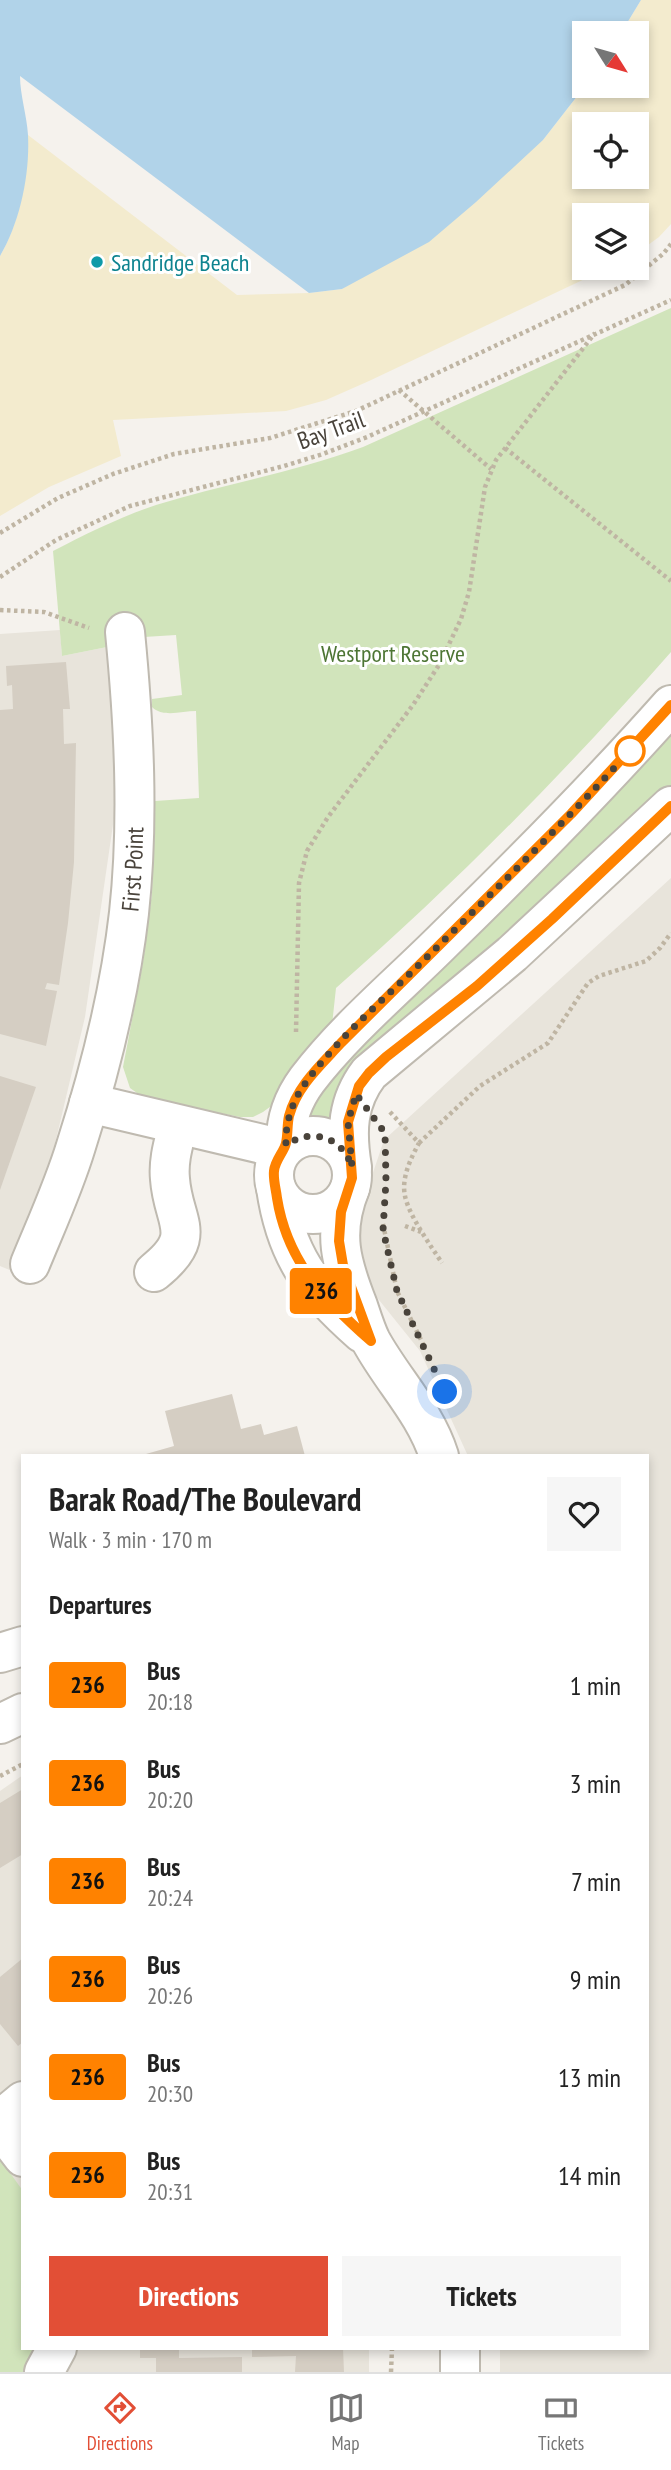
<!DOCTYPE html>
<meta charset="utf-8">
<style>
body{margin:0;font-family:"PT Sans Narrow",sans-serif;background:#f6f6f6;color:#222;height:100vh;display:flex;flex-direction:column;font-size:26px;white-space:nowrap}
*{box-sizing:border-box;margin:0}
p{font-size:23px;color:#767676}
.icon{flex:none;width:38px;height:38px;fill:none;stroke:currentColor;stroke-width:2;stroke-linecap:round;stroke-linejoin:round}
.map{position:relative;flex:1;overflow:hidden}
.drawer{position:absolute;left:21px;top:1454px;width:628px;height:896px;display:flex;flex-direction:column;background:#fff;border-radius:0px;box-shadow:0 4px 10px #0003}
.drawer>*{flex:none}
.badge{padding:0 14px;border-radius:5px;font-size:24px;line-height:46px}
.needle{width:46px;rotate:127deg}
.fabs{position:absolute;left:572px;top:21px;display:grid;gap:14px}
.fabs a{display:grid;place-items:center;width:77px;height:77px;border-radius:0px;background:#fff;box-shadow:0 4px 10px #0003;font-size:35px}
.you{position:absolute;width:35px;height:35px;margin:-18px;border:5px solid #fff;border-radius:50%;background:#1a73e8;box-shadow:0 0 0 10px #1a73e833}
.map>.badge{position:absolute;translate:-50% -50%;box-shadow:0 0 0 4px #fff}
h2{padding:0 28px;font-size:26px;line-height:63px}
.round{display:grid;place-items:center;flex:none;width:74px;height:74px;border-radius:0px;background:#f6f6f6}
.summary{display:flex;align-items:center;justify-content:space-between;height:119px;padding:0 28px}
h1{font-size:33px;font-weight:700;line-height:52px}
.action{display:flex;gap:14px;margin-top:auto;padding:14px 28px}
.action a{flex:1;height:80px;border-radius:0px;background:#e24f36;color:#fff;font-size:28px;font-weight:700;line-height:80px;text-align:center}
.action a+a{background:#f6f6f6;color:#222}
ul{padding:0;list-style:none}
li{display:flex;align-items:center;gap:21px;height:98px;padding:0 28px}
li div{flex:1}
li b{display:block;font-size:26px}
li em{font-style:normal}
li .badge{min-width:77px;font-weight:700;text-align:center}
.dock{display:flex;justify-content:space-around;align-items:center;height:98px;border-top:2px solid #e0e0e0;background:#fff;font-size:19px;color:#767676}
.dock a{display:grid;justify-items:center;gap:4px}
.dock .active{color:#e24f36}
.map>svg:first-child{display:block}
</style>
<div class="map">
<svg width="671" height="2372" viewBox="0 0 671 2372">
<rect width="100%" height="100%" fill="#f5f2ed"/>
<g fill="#e8e4db">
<polygon points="60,630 62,656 107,647 116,804 85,1017 54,1148 12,1271 0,1266 0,634"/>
<polygon points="671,878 671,2372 500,2372 500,2349 648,2348 648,1456 468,1456 420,1351 371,1290 355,1256 355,1226 384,1140"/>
<polygon points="23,1775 23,2348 369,2349 369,2372 0,2372 0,1791"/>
</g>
<g fill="#d1e4bb">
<path d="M 671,308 L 671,652 C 566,771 456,883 336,988 L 332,1025 L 278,1101 L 263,1112 L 253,1117 L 240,1117 L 144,1098 L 130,1088 L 123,1067 L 143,962 L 152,893 L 155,801 L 199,798 L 196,711 C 182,711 163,718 152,707 L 152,699 L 182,695 L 176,635 L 144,637 L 143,626 L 105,629 L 107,647 L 62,656 L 53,551 C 86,534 120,517 156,505 C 225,484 295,472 363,447 Z"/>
<polygon points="671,724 671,791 332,1109 330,1120 327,1121 307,1119 319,1088"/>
<polygon points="0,2159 23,2191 23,2348 38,2349 23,2372 0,2372"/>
</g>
<path fill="#f3ebce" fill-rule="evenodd" d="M 641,0 L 671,0 L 671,224 L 659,237 L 637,253 L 637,215 L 584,215 L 584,268 L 608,268 L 369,381 L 326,400 L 286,411 L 113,420 L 121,456 L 49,487 L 0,516 L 0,256 C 21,220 27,177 28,135 L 237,295 L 309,293 L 342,289 L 543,140 L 585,86 L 637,86 L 637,33 L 621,33 ZM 584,124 L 637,124 L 637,177 L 584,177 Z"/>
<path fill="#b1d3e9" d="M 0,0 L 641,0 L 621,33 L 584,33 L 585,86 L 543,140 L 476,202 L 429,242 L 342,289 L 309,293 L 20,76 C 20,95 27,116 28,135 C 30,175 20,222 0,256 Z"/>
<g fill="#d5cec3">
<polygon points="66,662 70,709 63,709 64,744 76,743 74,862 68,923 59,985 47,983 45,989 57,991 46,1046 0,1034 0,710 13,709 12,685 7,686 6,666"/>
<polygon points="0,1076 36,1087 0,1190"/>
<polygon points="232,1394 241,1429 261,1424 264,1435 297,1426 305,1456 139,1456 174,1446 165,1411"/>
<polygon points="23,1789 23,1854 0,1868 0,1803"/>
<polygon points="23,1958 23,2042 18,2046 0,2024 0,1977"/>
<polygon points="140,2348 179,2348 179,2358 242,2357 242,2372 156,2372 156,2358 140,2358"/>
<polygon points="252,2348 343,2348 344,2372 295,2372 296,2356 252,2357"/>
</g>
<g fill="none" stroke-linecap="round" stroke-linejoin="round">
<defs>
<g id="minor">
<polyline points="89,1103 283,1149"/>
<circle cx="313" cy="1175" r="39"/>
<path d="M 286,1145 C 285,1122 293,1099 307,1080 C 346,1029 399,985 445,939 C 523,863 599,786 671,705"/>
<path d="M 352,1167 C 346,1131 347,1102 369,1073 L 512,954 L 671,806"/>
<path d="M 276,1188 C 286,1256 311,1288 362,1333"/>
<path d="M 350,1188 C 332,1233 341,1263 358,1306 C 362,1318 366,1331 371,1341 C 393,1381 425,1412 439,1456"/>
<path id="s1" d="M 30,1264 C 46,1225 64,1186 76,1146 C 100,1071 120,992 129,913 C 139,821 134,725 125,632"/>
<path d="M 154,1272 C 200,1235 173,1223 170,1179 C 168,1160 174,1142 178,1125"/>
<polyline points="0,1653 23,1646"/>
<polyline points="0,1724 23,1713"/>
<polyline points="0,2120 23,2101"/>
<polyline points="0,2127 23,2157"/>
<polyline points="44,2372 57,2348"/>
<polyline points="460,2372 460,2348"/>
</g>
</defs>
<use href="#minor" stroke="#bfbab0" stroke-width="42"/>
<g stroke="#bfb5a3" stroke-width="4.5" stroke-dasharray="3.5 3.5" stroke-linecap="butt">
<polyline points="399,390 491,469"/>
<polyline points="505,448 671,581"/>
<polyline points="0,533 58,498 113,474 174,454 270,438 356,411 625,285 663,254 671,244"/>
<polyline points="0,577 56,540 130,506 284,466 323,454 367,437 671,300"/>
<polyline points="0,610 44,612 89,628"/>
<polyline points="296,1032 299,883 307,851 328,817 413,705 439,665 461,619 469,592 485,487 496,460 595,333"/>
<path d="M 390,1112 L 419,1143 C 411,1158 401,1178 405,1196 C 409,1216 431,1246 442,1263"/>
<polyline points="419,1143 480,1086 548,1043 588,983 599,976 646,961 660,948 671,933"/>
<polyline points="383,1224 397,1291 425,1348"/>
<polyline points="405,1226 421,1232"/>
<polyline points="0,1776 23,1764"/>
<polyline points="391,2372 392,2348"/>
</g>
<use href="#minor" stroke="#fff" stroke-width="38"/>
</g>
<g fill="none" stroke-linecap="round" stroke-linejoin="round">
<defs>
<path id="line" d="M 671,705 L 571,814 L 341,1043 C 320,1066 297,1086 289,1116 C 287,1125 288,1134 286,1143 C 284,1152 275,1160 274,1171 C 273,1180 276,1189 277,1198 C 287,1261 324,1300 371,1341 L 343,1265 L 339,1241 L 341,1212 L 352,1178 L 348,1122 L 359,1086 L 369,1073 L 386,1057 L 477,986 L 552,919 L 671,806"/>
</defs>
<use href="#line" stroke="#fff" stroke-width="16"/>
<use href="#line" stroke="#ff8200" stroke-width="10"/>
<path stroke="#49433b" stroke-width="7" stroke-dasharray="0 12.6" d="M 445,1392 L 397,1291 L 383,1230 L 386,1181 L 385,1133 L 356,1094 L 348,1122 L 352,1167 C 342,1137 312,1127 286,1145 C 285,1122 293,1099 307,1081 C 339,1037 383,1000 421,963 C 492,893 563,824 630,751"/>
</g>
<circle fill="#0f9aa8" stroke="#fff" stroke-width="2.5" cx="97" cy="262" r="7"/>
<circle fill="#fff" stroke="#ff8200" stroke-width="3.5" cx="630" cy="751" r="14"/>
<g text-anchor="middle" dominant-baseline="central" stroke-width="6" stroke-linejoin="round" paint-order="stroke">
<g font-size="24" fill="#0d838f" stroke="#fff" text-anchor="start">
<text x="111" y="262">Sandridge Beach</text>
</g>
<g font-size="24" fill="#49433b" stroke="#fff">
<text transform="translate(331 430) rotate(-20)">Bay Trail</text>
<text stroke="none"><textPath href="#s1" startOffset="410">First Point</textPath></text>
</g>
<g font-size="24" fill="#4d7534" stroke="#fff">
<text x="393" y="653">Westport Reserve</text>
</g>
</g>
</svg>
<div class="fabs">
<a><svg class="needle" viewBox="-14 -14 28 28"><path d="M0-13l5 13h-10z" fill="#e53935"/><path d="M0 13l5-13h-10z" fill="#767676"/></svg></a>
<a><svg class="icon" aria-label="locate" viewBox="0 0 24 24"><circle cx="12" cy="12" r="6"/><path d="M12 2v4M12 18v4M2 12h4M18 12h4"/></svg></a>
<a><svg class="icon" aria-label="layers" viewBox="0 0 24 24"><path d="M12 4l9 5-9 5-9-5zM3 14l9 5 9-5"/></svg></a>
</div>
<div class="you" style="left:445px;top:1392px"></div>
<b class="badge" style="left:321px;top:1291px;background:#ff8200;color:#111">236</b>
<section class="drawer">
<div class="summary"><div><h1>Barak Road/The Boulevard</h1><p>Walk · 3 min · 170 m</p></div><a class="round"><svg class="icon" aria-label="heart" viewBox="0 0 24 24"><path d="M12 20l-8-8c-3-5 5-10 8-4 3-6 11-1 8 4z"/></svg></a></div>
<h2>Departures</h2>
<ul>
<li><span class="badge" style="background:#ff8200;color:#111">236</span><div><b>Bus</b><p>20:18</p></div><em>1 min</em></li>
<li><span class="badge" style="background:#ff8200;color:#111">236</span><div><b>Bus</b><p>20:20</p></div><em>3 min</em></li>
<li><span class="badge" style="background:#ff8200;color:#111">236</span><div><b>Bus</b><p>20:24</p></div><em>7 min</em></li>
<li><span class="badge" style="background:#ff8200;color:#111">236</span><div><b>Bus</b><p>20:26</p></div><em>9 min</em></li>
<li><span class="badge" style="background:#ff8200;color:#111">236</span><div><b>Bus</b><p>20:30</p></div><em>13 min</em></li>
<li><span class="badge" style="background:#ff8200;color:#111">236</span><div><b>Bus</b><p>20:31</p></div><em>14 min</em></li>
</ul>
<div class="action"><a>Directions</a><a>Tickets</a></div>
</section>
</div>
<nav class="dock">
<a class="active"><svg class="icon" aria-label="directions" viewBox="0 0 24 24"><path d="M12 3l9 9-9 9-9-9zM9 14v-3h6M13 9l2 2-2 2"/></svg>Directions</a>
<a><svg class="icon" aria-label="map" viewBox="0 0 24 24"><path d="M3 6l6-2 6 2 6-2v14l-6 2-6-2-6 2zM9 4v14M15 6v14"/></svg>Map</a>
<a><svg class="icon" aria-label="tickets" viewBox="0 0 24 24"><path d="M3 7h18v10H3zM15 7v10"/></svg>Tickets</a>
</nav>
